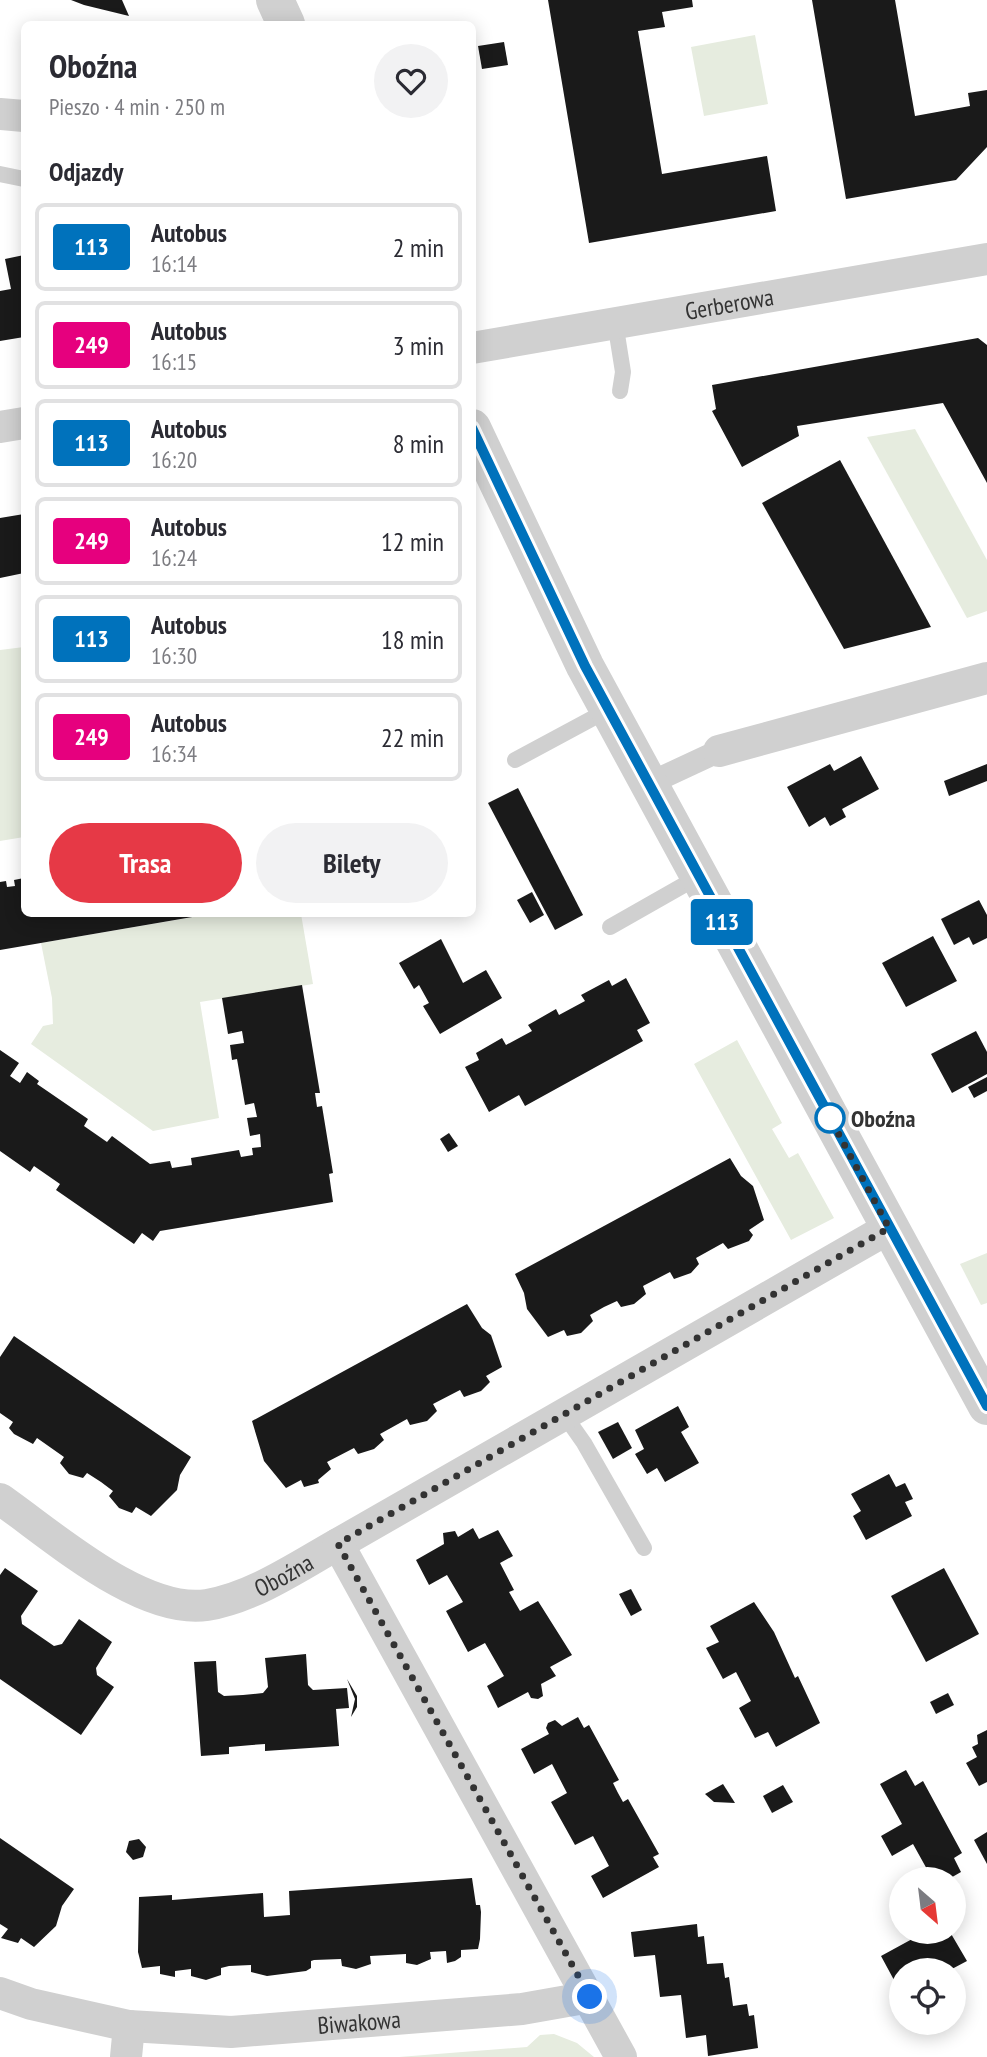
<!DOCTYPE html>
<html lang="pl">
<meta charset="utf-8">
<style>
body{margin:0;font-family:"PT Sans Narrow",sans-serif;background:#f2f2f3;color:#2b2b33;height:100vh;display:flex;flex-direction:column;font-size:26px;white-space:nowrap}
*{box-sizing:border-box;margin:0}
p{font-size:23px;color:#7c7c81}
.icon{flex:none;width:38px;height:38px;fill:none;stroke:currentColor;stroke-width:2;stroke-linecap:round;stroke-linejoin:round}
.map{position:relative;flex:1;overflow:hidden}
.drawer{position:absolute;left:21px;top:21px;width:455px;height:896px;display:flex;flex-direction:column;background:#fff;border-radius:10px;box-shadow:0 4px 18px #0003}
.drawer>*{flex:none}
.badge{padding:0 14px;border-radius:5px;font-size:24px;line-height:46px}
.needle{width:46px;rotate:152deg}
.buttons{position:absolute;left:889px;top:1867px;display:grid;gap:14px}
.buttons a{display:grid;place-items:center;width:77px;height:77px;border-radius:50%;background:#fff;box-shadow:0 4px 18px #0003;font-size:35px}
.you{position:absolute;width:35px;height:35px;margin:-18px;border:5px solid #fff;border-radius:50%;background:#1a73e8;box-shadow:0 0 0 10px #1a73e833}
.map>.badge{position:absolute;translate:-50% -50%;box-shadow:0 0 0 4px #fff}
h2{padding:0 28px;font-size:26px;line-height:63px}
.round{display:grid;place-items:center;flex:none;width:74px;height:74px;border-radius:37px;background:#f2f2f3}
.summary{display:flex;align-items:center;justify-content:space-between;height:119px;padding:0 28px}
h1{font-size:33px;font-weight:700;line-height:52px}
.cta{display:flex;gap:14px;margin-top:auto;padding:14px 28px}
.cta a{flex:1;height:80px;border-radius:42px;background:#e63946;color:#fff;font-size:28px;font-weight:700;line-height:80px;text-align:center}
.cta a+a{background:#f2f2f3;color:#2b2b33}
ul{padding:0;list-style:none}
li{display:flex;align-items:center;gap:21px;height:88px;margin:0 14px 10px;padding:0 14px;border:4px solid #e1e1e2;border-radius:10px}
li div{flex:1}
li b{display:block;font-size:26px}
li em{font-style:normal}
li .badge{min-width:77px;font-weight:700;text-align:center}
.map>svg:first-child{display:block}
</style>
<div class="map">
<svg width="987" height="2057" viewBox="0 0 987 2057">
<rect width="100%" height="100%" fill="#fff"/>
<g fill="#e6ecdf">
<polygon points="755,35 768,104 704,116 691,47"/>
<polygon points="915,429 987,560 987,611 967,618 867,437"/>
<polygon points="24,647 24,837 0,841 0,650"/>
<polygon points="211,914 301,914 313,984 200,1002 219,1118 153,1131 31,1044 43,1026 53,1024 52,998 41,943"/>
<polygon points="737,1040 782,1123 772,1129 789,1158 798,1153 834,1218 791,1240 694,1064"/>
<polygon points="987,1253 987,1303 981,1305 960,1264"/>
<polygon points="554,2034 577,2043 594,2057 399,2057 527,2047 540,2035"/>
</g>
<g fill="#1a1a1a">
<polygon points="71,0 122,0 129,16 84,5"/>
<polygon points="548,0 692,0 693,7 662,12 665,27 638,31 662,174 767,156 776,211 589,243"/>
<polygon points="812,0 895,0 915,116 970,106 968,93 987,90 987,147 956,180 846,199"/>
<polygon points="504,42 508,65 482,69 478,46"/>
<polygon points="24,255 24,337 0,341 0,291 11,289 5,259"/>
<polygon points="978,338 987,345 987,483 943,403 797,426 799,436 742,467 712,411 716,409 712,385"/>
<polygon points="840,460 931,627 844,649 762,503"/>
<polygon points="24,514 24,573 0,578 0,518"/>
<polygon points="861,756 879,789 842,809 846,817 830,826 825,817 809,827 787,787 830,764 834,771"/>
<polygon points="987,764 987,781 949,796 944,781"/>
<polygon points="518,788 583,915 555,930 488,803"/>
<polygon points="24,878 24,914 204,915 0,950 0,882 6,881 7,887 15,886 14,880"/>
<polygon points="532,892 544,915 530,923 517,900"/>
<polygon points="979,900 987,915 987,938 973,945 969,937 954,945 941,919"/>
<polygon points="933,936 957,981 906,1007 882,963"/>
<polygon points="441,939 463,983 486,970 502,998 440,1034 423,1006 429,1003 419,985 414,989 399,963"/>
<polygon points="626,978 650,1023 637,1030 643,1041 525,1106 519,1095 489,1112 465,1067 479,1060 476,1053 502,1038 506,1045 532,1031 528,1025 556,1009 559,1015 585,1001 581,995 609,980 612,986"/>
<polygon points="302,985 320,1093 315,1093 317,1107 322,1106 333,1173 329,1174 333,1202 160,1231 153,1241 142,1233 134,1244 56,1190 60,1184 34,1166 30,1172 0,1151 0,1050 19,1063 10,1076 20,1083 27,1072 39,1081 37,1084 88,1119 84,1126 107,1142 112,1136 150,1164 170,1161 172,1168 192,1165 191,1158 239,1150 241,1157 253,1155 252,1148 261,1147 260,1134 250,1136 247,1118 257,1117 254,1103 245,1105 237,1059 232,1060 230,1045 244,1043 242,1031 228,1034 222,998"/>
<polygon points="976,1031 987,1052 987,1074 952,1093 931,1054"/>
<polygon points="987,1077 987,1091 974,1098 968,1087"/>
<polygon points="449,1133 458,1146 448,1152 440,1139"/>
<polygon points="730,1158 741,1176 753,1186 764,1220 749,1230 753,1235 749,1241 728,1249 723,1243 696,1258 699,1264 691,1273 674,1279 670,1272 643,1286 646,1294 634,1304 621,1307 617,1301 604,1307 590,1315 593,1321 581,1333 567,1336 564,1330 548,1337 527,1309 524,1293 515,1274"/>
<polygon points="467,1304 482,1328 491,1335 502,1367 486,1376 490,1382 481,1391 464,1397 460,1390 433,1404 437,1411 427,1421 410,1425 407,1419 380,1434 384,1440 374,1449 358,1454 354,1448 327,1462 331,1469 318,1480 319,1483 304,1487 301,1480 286,1488 264,1461 252,1421"/>
<polygon points="14,1336 191,1457 180,1475 177,1490 151,1516 136,1507 132,1513 119,1508 109,1496 113,1491 101,1482 87,1473 83,1478 69,1474 60,1463 64,1457 37,1438 33,1444 14,1434 9,1428 13,1422 0,1413 0,1357"/>
<polygon points="678,1406 689,1427 681,1432 699,1463 665,1482 657,1468 647,1474 635,1454 644,1449 635,1430"/>
<polygon points="618,1422 632,1448 613,1459 598,1432"/>
<polygon points="889,1474 896,1487 905,1483 913,1499 905,1502 912,1516 866,1540 853,1516 861,1511 851,1494"/>
<polygon points="473,1528 479,1539 498,1530 513,1556 500,1563 514,1590 509,1592 520,1611 538,1601 572,1655 550,1667 556,1676 541,1684 543,1696 538,1699 531,1698 528,1692 498,1708 487,1686 504,1676 485,1643 468,1652 446,1611 463,1602 447,1575 429,1585 416,1560 444,1544 443,1533 455,1531 458,1537"/>
<polygon points="5,1568 38,1591 21,1616 22,1624 54,1646 62,1644 79,1619 112,1642 96,1668 97,1675 114,1687 81,1735 0,1679 0,1575"/>
<polygon points="944,1568 979,1634 926,1662 891,1596"/>
<polygon points="631,1589 642,1610 631,1616 619,1594"/>
<polygon points="754,1602 774,1632 795,1678 798,1676 820,1723 776,1747 768,1732 755,1738 739,1708 751,1701 736,1672 723,1679 706,1648 719,1642 710,1626"/>
<polygon points="306,1654 308,1685 313,1690 347,1688 349,1708 336,1709 339,1746 265,1751 265,1744 252,1745 229,1747 229,1754 201,1756 194,1662 216,1661 218,1692 224,1696 243,1695 263,1693 268,1687 265,1658"/>
<polygon points="347,1679 357,1696 357,1707 351,1717 355,1699"/>
<polygon points="948,1693 954,1705 936,1714 930,1702"/>
<polygon points="578,1717 584,1728 589,1725 619,1780 613,1783 618,1793 623,1802 628,1799 659,1854 653,1857 659,1867 603,1898 591,1876 609,1866 593,1836 575,1845 551,1802 567,1793 552,1764 534,1774 521,1749 549,1734 546,1728 548,1723 555,1720 562,1726"/>
<polygon points="987,1730 987,1782 979,1786 966,1763 977,1757 972,1747 978,1744 977,1735"/>
<polygon points="906,1770 915,1786 923,1781 962,1853 954,1858 961,1872 947,1880 933,1880 913,1844 892,1856 881,1836 902,1824 880,1784"/>
<polygon points="723,1784 735,1803 714,1802 705,1794"/>
<polygon points="783,1785 793,1802 772,1813 763,1796"/>
<polygon points="987,1832 987,1864 974,1840"/>
<polygon points="0,1838 74,1889 62,1906 56,1926 34,1947 21,1938 18,1943 1,1938 8,1929 0,1924"/>
<polygon points="139,1839 146,1847 143,1857 133,1860 126,1852 129,1841"/>
<polygon points="472,1878 476,1905 480,1905 481,1912 480,1939 478,1949 461,1950 461,1957 455,1961 447,1963 446,1951 430,1952 431,1959 417,1965 406,1963 406,1954 370,1956 371,1964 356,1969 342,1966 341,1959 314,1960 311,1961 311,1968 306,1971 267,1976 251,1972 251,1965 229,1966 221,1968 221,1975 206,1980 191,1976 191,1969 175,1971 175,1977 160,1974 160,1966 142,1968 138,1952 139,1897 172,1895 172,1900 263,1893 264,1917 290,1915 289,1891"/>
<polygon points="697,1924 698,1937 704,1936 707,1964 723,1963 725,1978 729,1977 733,2006 747,2004 749,2016 754,2015 758,2048 708,2056 706,2035 686,2038 681,1995 660,1997 655,1955 634,1957 631,1932"/>
<polygon points="925,1932 950,1932 967,1961 950,1970 901,1970 901,1993 881,1956"/>
</g>
<g fill="none" stroke-linecap="round" stroke-linejoin="round">
<g stroke="#d0d0d0" stroke-width="16">
<polyline points="0,174 24,179"/>
<polyline points="615,322 623,372 620,391"/>
<polyline points="515,760 608,710"/>
<polyline points="610,927 698,877"/>
<polyline points="565,1416 584,1443 644,1548"/>
</g>
<polyline stroke="#d0d0d0" stroke-width="23" points="648,784 719,751"/>
<g stroke="#d0d0d0" stroke-width="32">
<polyline points="0,114 24,116"/>
<path id="s1" d="M 472,348 L 987,259"/>
<polyline points="0,427 24,423"/>
<polyline points="719,751 987,678"/>
<path id="s2" d="M 0,1499 C 52,1535 141,1615 207,1605 C 254,1597 297,1567 338,1544 L 889,1228"/>
<polyline points="338,1544 621,2057"/>
<path id="s3" d="M 0,1993 L 31,2004 L 129,2026 L 231,2032 L 522,2009 L 590,1997"/>
<polyline points="126,2057 129,2026"/>
</g>
<g stroke="#d0d0d0" stroke-width="38">
<polyline points="275,0 286,24"/>
<polyline points="472,428 585,666 987,1406"/>
</g>
</g>
<g fill="none" stroke-linecap="round" stroke-linejoin="round">
<defs>
<polyline id="line" points="472,428 585,666 987,1406"/>
</defs>
<use href="#line" stroke="#fff" stroke-width="16"/>
<use href="#line" stroke="#0072bc" stroke-width="10"/>
<polyline stroke="#333" stroke-width="7" stroke-dasharray="0 12.6" points="590,1997 338,1544 889,1228 830,1118"/>
</g>
<circle fill="#fff" stroke="#0072bc" stroke-width="3.5" cx="830" cy="1118" r="14"/>
<g text-anchor="middle" dominant-baseline="central" stroke-width="7" stroke-linejoin="round" paint-order="stroke">
<g font-size="24" fill="#333" stroke="#fff">
<text stroke="none"><textPath href="#s1" startOffset="261">Gerberowa</textPath></text>
<text stroke="none"><textPath href="#s2" startOffset="320">Oboźna</textPath></text>
<text stroke="none"><textPath href="#s3" startOffset="364">Biwakowa</textPath></text>
</g>
<g font-size="24" font-weight="bold" fill="#333" stroke="#fff" text-anchor="start">
<text x="851" y="1118">Oboźna</text>
</g>
</g>
</svg>
<div class="buttons">
<a><svg class="needle" viewBox="-14 -14 28 28"><path d="M0-13l5 13h-10z" fill="#e53935"/><path d="M0 13l5-13h-10z" fill="#7c7c81"/></svg></a>
<a><svg class="icon" aria-label="locate" viewBox="0 0 24 24"><circle cx="12" cy="12" r="6"/><path d="M12 2v4M12 18v4M2 12h4M18 12h4"/></svg></a>
</div>
<div class="you" style="left:590px;top:1997px"></div>
<b class="badge" style="left:722px;top:922px;background:#0072bc;color:#fff">113</b>
<section class="drawer">
<div class="summary"><div><h1>Oboźna</h1><p>Pieszo · 4 min · 250 m</p></div><a class="round"><svg class="icon" aria-label="heart" viewBox="0 0 24 24"><path d="M12 20l-8-8c-3-5 5-10 8-4 3-6 11-1 8 4z"/></svg></a></div>
<h2>Odjazdy</h2>
<ul>
<li><span class="badge" style="background:#0072bc;color:#fff">113</span><div><b>Autobus</b><p>16:14</p></div><em>2 min</em></li>
<li><span class="badge" style="background:#e6007e;color:#fff">249</span><div><b>Autobus</b><p>16:15</p></div><em>3 min</em></li>
<li><span class="badge" style="background:#0072bc;color:#fff">113</span><div><b>Autobus</b><p>16:20</p></div><em>8 min</em></li>
<li><span class="badge" style="background:#e6007e;color:#fff">249</span><div><b>Autobus</b><p>16:24</p></div><em>12 min</em></li>
<li><span class="badge" style="background:#0072bc;color:#fff">113</span><div><b>Autobus</b><p>16:30</p></div><em>18 min</em></li>
<li><span class="badge" style="background:#e6007e;color:#fff">249</span><div><b>Autobus</b><p>16:34</p></div><em>22 min</em></li>
</ul>
<div class="cta"><a>Trasa</a><a>Bilety</a></div>
</section>
</div>
